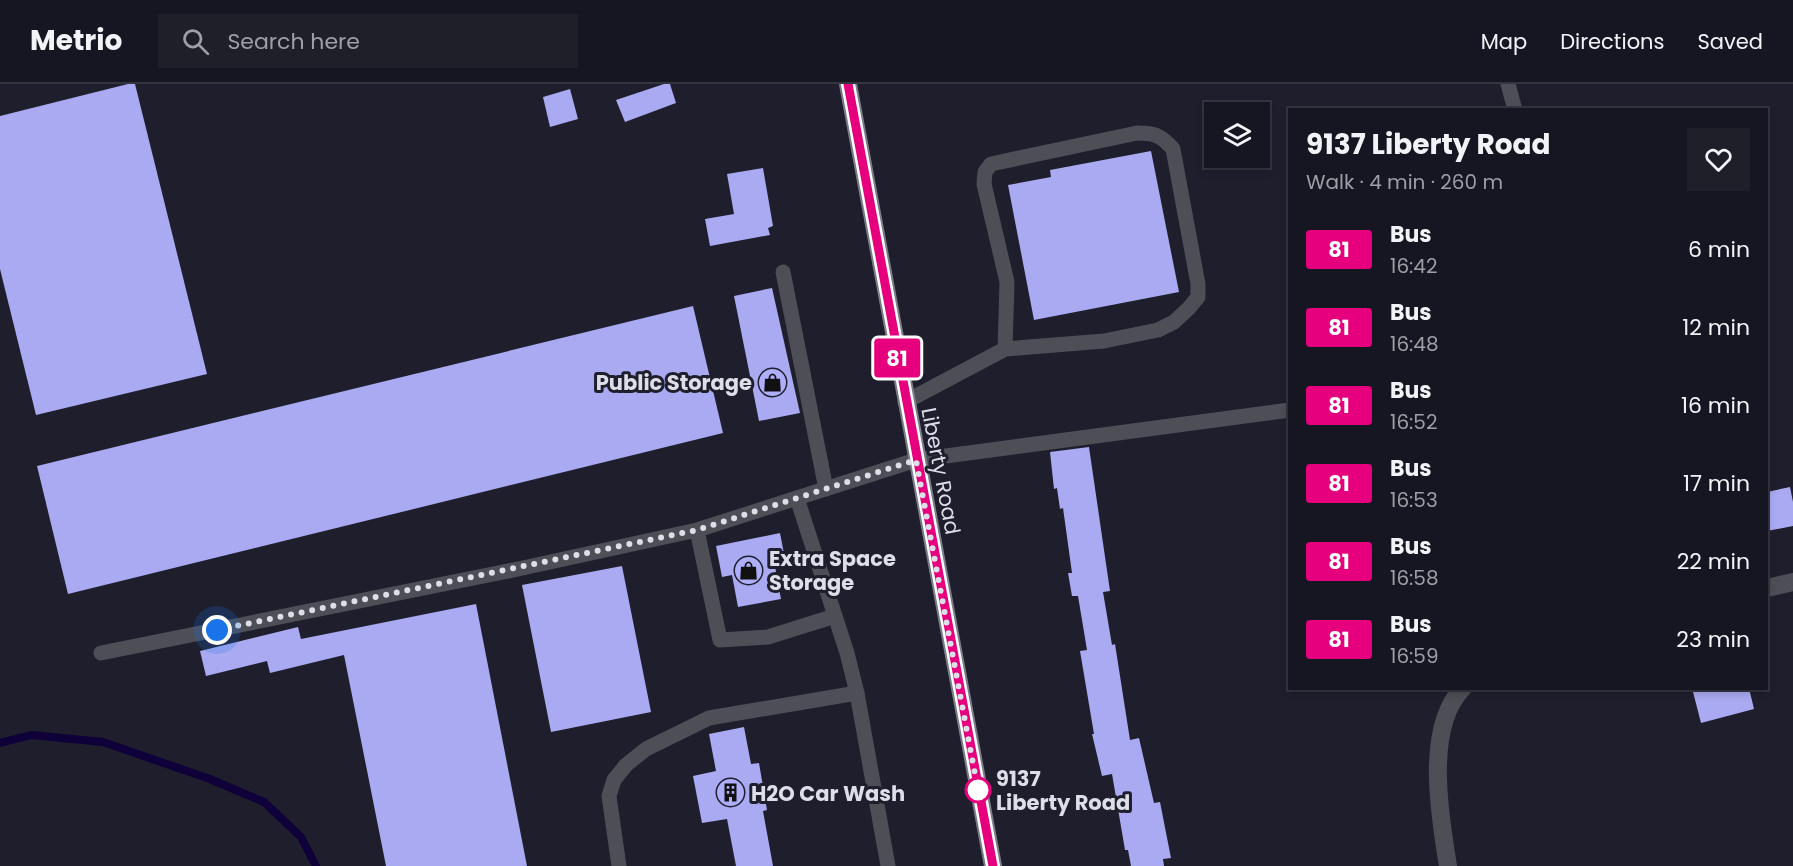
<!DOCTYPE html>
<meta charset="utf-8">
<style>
body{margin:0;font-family:Poppins,sans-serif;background:#1f1f2a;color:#f1f3f6;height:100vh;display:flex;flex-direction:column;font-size:22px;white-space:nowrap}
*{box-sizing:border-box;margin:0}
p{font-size:20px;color:#9e9fa5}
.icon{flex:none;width:33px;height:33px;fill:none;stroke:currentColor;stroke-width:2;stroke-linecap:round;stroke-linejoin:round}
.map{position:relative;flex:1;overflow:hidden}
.panel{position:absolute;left:1288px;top:24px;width:480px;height:582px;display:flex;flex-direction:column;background:#161622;border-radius:0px;box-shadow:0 3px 9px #0003,0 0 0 2px #353540}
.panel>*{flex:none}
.badge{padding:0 12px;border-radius:4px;font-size:21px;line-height:39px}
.controls{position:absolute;left:1204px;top:18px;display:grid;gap:12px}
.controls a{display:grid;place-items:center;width:66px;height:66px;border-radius:0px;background:#161622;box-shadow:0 3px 9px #0003,0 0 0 2px #353540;font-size:30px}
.you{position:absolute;width:30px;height:30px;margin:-15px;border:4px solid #fff;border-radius:50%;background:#1a73e8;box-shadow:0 0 0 9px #1a73e833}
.map>.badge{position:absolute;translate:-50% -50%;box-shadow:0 0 0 3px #fff}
.round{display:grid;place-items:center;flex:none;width:63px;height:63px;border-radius:0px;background:#1f1f2a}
.headline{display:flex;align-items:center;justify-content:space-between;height:102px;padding:0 18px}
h1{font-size:28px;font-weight:700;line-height:45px}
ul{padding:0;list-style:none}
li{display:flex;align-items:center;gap:18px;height:78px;padding:0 18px}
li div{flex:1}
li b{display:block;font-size:22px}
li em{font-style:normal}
li .badge{min-width:66px;font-weight:700;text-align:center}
header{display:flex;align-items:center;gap:36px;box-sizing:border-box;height:84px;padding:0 30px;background:#161622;border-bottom:2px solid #353540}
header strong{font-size:28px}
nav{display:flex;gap:33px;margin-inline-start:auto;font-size:21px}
.search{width:420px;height:54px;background:#1f1f2a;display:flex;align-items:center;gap:15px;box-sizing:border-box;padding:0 21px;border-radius:0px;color:#9e9fa5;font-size:22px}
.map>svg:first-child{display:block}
</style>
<header>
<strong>Metrio</strong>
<div class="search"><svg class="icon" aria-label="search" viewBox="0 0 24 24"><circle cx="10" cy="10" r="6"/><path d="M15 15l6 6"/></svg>Search here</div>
<nav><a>Map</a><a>Directions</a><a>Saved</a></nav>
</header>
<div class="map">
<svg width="1793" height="782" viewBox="0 0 1793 782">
<rect width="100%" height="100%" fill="#1e1e2d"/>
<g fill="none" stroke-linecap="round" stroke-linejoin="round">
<polyline stroke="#0f0039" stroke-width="8" points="0,659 31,651 103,658 210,695 264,718 301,753 316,782"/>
</g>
<g fill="#a9aaf1">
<polygon points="128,0 135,0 207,290 36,331 0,185 0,32"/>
<polygon points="664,0 670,0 676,19 625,38 616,16"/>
<polygon points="570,5 578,35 550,43 543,13"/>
<polygon points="1151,67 1179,208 1034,236 1008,101 1051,93 1050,86"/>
<polygon points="763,84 773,142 768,144 770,151 710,162 705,135 734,130 727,90"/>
<polygon points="772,204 800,329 759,337 734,212"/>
<polygon points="693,222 723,349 68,510 37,382"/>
<polygon points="1089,363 1110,507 1103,508 1112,561 1115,560 1130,656 1139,654 1154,719 1160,718 1171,774 1163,775 1164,782 1131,782 1128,766 1125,766 1112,690 1102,692 1092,650 1094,650 1080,567 1087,566 1078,512 1072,512 1068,489 1072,489 1063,424 1060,425 1057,404 1054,405 1050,368"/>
<polygon points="1790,403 1793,418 1793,442 1767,447 1767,408"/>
<polygon points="780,449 786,480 775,482 781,515 738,523 732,491 722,493 716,462"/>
<polygon points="622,482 651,628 551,648 522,501"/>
<polygon points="476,520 527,782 386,782 344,571 270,589 267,577 206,592 200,567 298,543 301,555"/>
<polygon points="1692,604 1749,604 1754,625 1701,639"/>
<polygon points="744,643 751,680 759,679 767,726 763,727 773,782 736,782 727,735 702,739 693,692 716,687 709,650"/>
</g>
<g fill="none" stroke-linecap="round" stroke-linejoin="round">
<g stroke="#4e4e56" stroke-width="15">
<polyline points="1508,0 1515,26"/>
<polyline points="783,188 826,405"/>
<path d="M 905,318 L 1005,265 L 1104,257 L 1158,246 L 1174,238 L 1189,224 L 1198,213 L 1198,200 L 1173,65 C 1161,51 1154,49 1137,49 L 991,80 L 985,88 L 984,100 L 1007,198 L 1005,265"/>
<polyline points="797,414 847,569 857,609 888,782"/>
<polyline points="697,446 720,556 768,553 835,532"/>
<polyline points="101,569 518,485 697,446 916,376 1290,326"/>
<polyline points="619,782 609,712 614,696 626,681 646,665 709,634 857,609"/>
</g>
<g stroke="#4e4e56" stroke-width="18">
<polyline points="1767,504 1793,498"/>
<path d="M 1448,782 C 1440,733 1424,643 1463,604"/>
</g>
<polyline stroke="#7b7c8b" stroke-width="18" points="848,0 993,782"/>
</g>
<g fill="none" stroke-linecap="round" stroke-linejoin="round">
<defs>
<polyline id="line" points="848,0 993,782"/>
</defs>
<use href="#line" stroke="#fff" stroke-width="14"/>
<use href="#line" stroke="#e6007e" stroke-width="9"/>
<polyline stroke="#dedee8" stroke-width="6" stroke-dasharray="0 10.8" points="217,546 697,446 916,376 978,706"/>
</g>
<defs>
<symbol id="shop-disc" viewBox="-11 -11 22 22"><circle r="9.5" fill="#aeaefb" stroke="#1e1e2d"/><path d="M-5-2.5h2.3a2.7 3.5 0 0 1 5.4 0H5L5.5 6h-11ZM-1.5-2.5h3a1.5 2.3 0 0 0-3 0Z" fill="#111"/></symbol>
<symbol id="building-disc" viewBox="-11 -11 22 22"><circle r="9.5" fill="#aeaefb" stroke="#1e1e2d"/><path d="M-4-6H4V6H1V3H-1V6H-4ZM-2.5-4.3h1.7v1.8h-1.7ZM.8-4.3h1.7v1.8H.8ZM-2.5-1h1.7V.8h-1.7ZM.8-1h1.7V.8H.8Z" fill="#111"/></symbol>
</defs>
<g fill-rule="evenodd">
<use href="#shop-disc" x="756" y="282" width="33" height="33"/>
<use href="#shop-disc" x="732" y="470" width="33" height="33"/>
<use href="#building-disc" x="714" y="692" width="33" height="33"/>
</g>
<circle fill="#fff" stroke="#e6007e" stroke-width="3" cx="978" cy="706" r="12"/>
<g text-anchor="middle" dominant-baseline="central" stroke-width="6" stroke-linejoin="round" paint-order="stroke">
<g font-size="21" font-weight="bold" fill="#dedee8" stroke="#1e1e2d" text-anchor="start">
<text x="752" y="298" text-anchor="end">Public Storage</text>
<text x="769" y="474">Extra Space<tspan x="769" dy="24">Storage</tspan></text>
<text x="751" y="709">H2O Car Wash</text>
</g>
<g font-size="21" fill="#dedee8" stroke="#1e1e2d">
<text transform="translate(941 387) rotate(79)">Liberty Road</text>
</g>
<g font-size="21" font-weight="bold" fill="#dedee8" stroke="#1e1e2d" text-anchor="start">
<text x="996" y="694">9137<tspan x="996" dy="24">Liberty Road</tspan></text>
</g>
</g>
</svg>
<div class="controls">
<a><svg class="icon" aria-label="layers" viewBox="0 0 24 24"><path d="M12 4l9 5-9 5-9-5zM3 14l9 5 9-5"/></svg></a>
</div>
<div class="you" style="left:217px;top:546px"></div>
<b class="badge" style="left:897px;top:274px;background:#e6007e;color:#fff">81</b>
<section class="panel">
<div class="headline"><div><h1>9137 Liberty Road</h1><p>Walk · 4 min · 260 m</p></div><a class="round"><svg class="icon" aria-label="heart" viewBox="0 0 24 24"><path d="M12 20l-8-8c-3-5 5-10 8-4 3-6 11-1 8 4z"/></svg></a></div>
<ul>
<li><span class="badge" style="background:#e6007e;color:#fff">81</span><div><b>Bus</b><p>16:42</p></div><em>6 min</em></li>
<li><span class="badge" style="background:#e6007e;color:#fff">81</span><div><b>Bus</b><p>16:48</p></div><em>12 min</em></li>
<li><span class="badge" style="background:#e6007e;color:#fff">81</span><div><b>Bus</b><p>16:52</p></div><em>16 min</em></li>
<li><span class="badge" style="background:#e6007e;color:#fff">81</span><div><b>Bus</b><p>16:53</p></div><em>17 min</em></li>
<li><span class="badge" style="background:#e6007e;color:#fff">81</span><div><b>Bus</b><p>16:58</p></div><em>22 min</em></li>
<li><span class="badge" style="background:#e6007e;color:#fff">81</span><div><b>Bus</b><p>16:59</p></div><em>23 min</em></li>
</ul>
</section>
</div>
